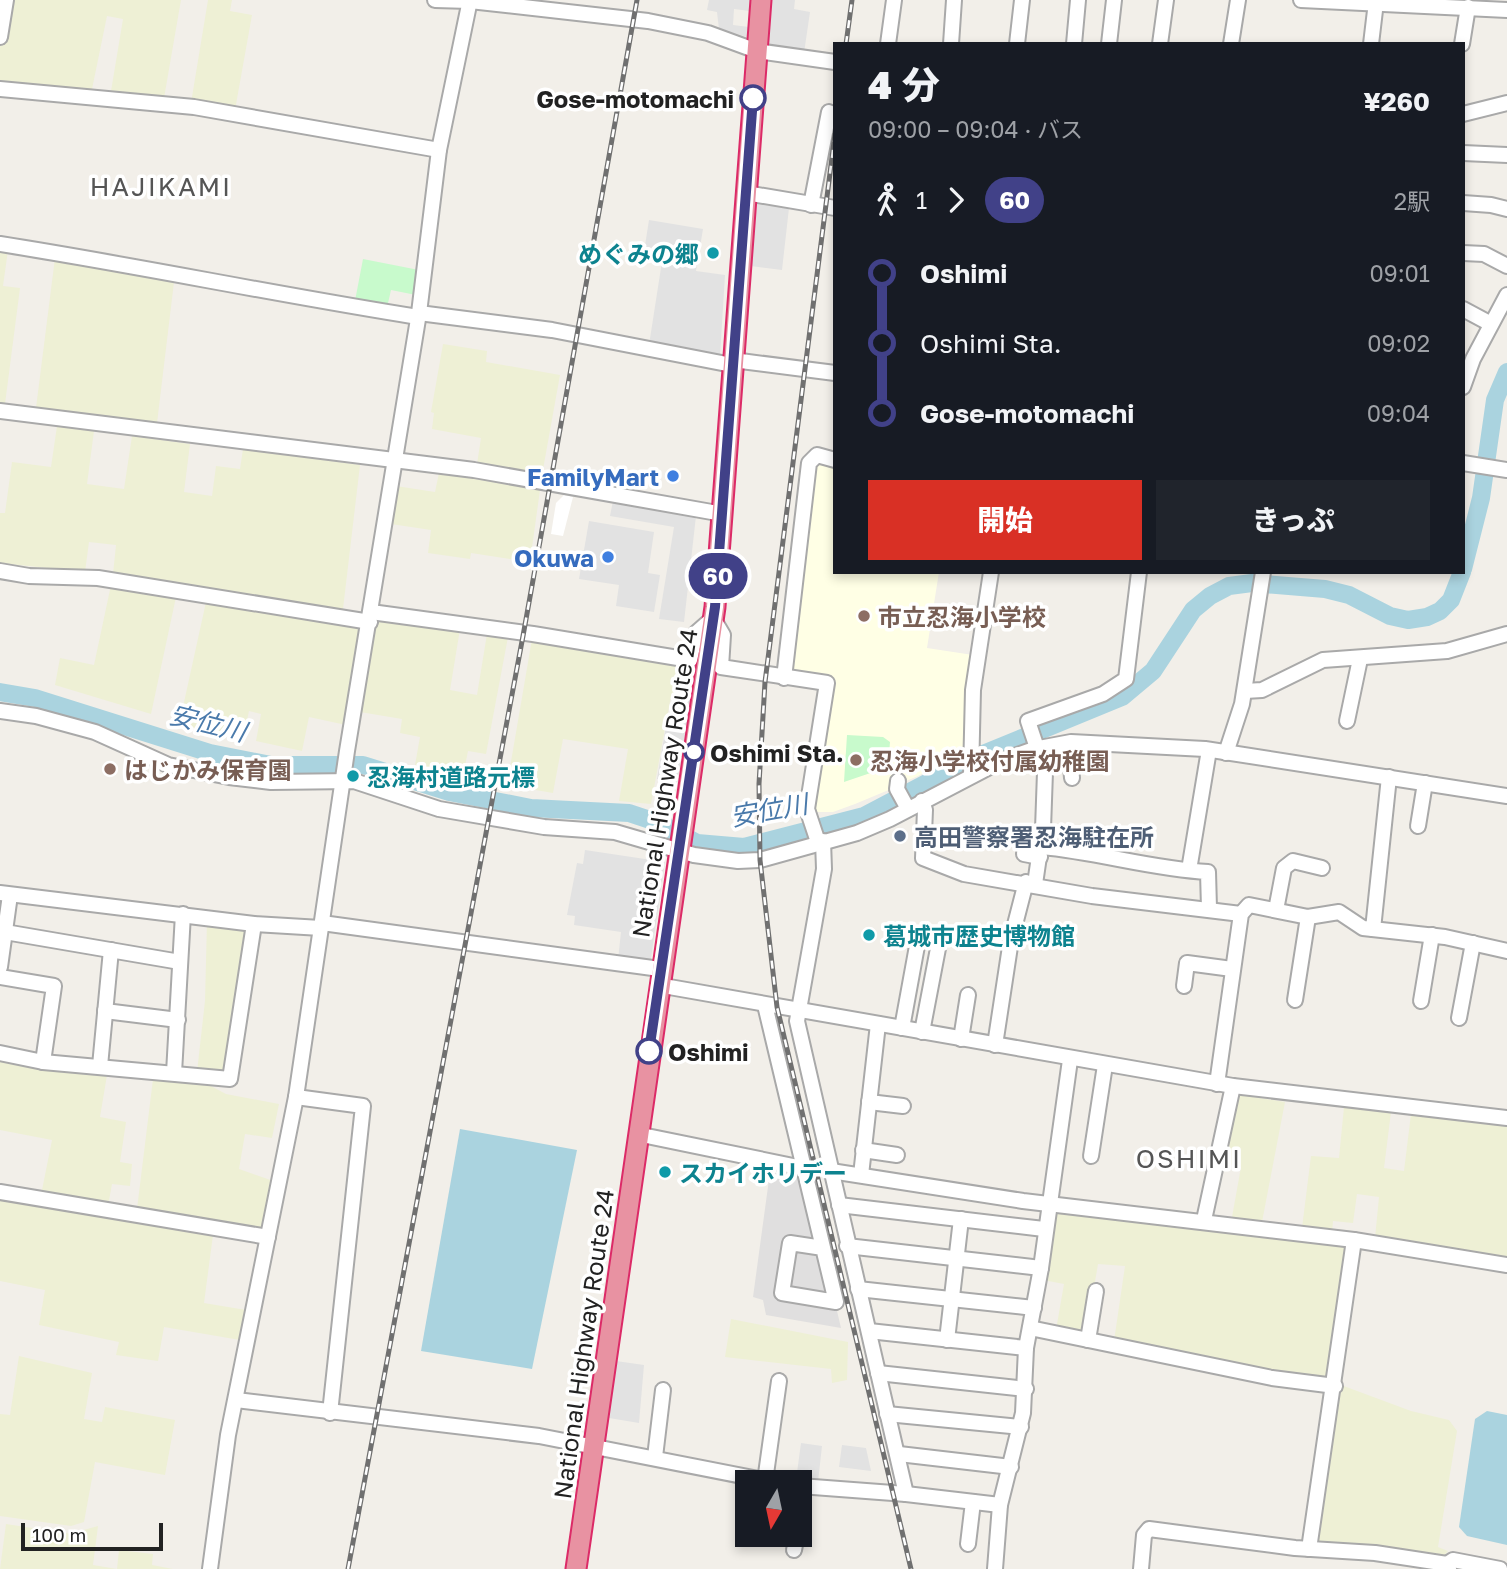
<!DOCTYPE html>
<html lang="ja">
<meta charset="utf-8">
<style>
body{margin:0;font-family:"Golos Text","Noto Sans JP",sans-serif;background:#20242c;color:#f1f3f6;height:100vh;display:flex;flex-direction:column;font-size:26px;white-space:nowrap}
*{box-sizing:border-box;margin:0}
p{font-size:23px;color:#9ea1a6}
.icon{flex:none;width:38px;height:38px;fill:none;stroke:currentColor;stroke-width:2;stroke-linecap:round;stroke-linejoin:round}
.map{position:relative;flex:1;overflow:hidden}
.side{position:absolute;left:833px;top:42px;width:632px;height:532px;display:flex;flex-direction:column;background:#171b24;border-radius:0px;box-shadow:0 4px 10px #0003}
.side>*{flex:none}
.badge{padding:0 14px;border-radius:23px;font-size:24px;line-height:46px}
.needle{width:46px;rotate:189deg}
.controls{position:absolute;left:735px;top:1470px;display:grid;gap:14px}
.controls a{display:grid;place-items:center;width:77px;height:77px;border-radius:0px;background:#171b24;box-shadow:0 4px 10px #0003;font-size:35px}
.scale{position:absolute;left:21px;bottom:18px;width:142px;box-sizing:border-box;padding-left:7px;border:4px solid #222;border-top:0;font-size:19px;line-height:24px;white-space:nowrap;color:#222;-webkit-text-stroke:5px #fff;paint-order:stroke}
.map>.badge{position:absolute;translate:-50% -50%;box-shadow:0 0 0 4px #fff}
.legs{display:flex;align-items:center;gap:10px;height:77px;padding:0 35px;font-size:23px}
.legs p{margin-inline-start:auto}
.head{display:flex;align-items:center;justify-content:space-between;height:119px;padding:0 35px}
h1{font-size:38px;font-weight:800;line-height:52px}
.button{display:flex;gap:14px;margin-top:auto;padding:14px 35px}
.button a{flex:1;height:80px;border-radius:0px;background:#d93025;color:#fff;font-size:28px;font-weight:800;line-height:80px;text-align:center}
.button a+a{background:#20242c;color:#f1f3f6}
ul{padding:0 35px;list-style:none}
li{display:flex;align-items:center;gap:24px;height:70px;font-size:26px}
li i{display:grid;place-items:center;width:10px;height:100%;margin:0 9px;background:currentColor}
li i::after{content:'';width:18px;height:18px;margin:-9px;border:5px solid;border-radius:50%;background:#171b24}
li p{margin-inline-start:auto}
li:first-child i{background:linear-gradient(#0000 50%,currentColor 0)}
li:last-child i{background:linear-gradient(currentColor 50%,#0000 0)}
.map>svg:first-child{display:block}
</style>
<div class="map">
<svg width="1507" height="1569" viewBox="0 0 1507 1569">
<rect width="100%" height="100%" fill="#f2efe9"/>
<polygon fill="#e0dfdf" points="770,1172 806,1178 841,1328 766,1315 763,1300 753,1297"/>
<polygon fill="#ffffe5" points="819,460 835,464 835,572 939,572 927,648 973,655 967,749 918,776 906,781 892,780 891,789 855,804 833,812 815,812 812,810 829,680 795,673 790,667 814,465"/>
<g fill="#eef0d5">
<polygon points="7,0 181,0 164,98 110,97 123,19 107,16 91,94 0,85 0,47"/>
<polygon points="208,0 232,0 230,11 252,15 235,110 191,103"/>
<polygon points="0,249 8,250 3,286 20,288 5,404 0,403"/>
<polygon points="55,258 174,282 157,423 36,408"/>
<polygon points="443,344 487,351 486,362 560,375 542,475 477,464 481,438 432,429 434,413 431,412"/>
<polygon points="57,426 94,431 87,484 124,489 132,436 190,444 184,492 212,496 216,466 240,469 243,449 360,465 343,609 113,574 116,545 89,542 85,572 0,563 0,513 5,513 12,462 51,467"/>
<polygon points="439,473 540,490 530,562 471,553 470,559 428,553 431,530 391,524 396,486 435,492"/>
<polygon points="111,585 176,597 151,714 55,685 60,658 94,665"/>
<polygon points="206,602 362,626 346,725 309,717 302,751 256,741 261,714 249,711 243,738 179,725"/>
<polygon points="376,621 460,629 450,690 477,695 487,634 508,637 486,754 468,751 463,776 415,765 420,737 400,733 402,719 360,712"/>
<polygon points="532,639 696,667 691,699 671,696 651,804 619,801 628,749 563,739 553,793 507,785"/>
<polygon points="207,921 248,925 226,1074 197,1072 205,1001"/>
<polygon points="0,1057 108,1069 100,1117 126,1122 120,1162 132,1164 130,1186 112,1184 108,1206 41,1195 52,1140 0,1130"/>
<polygon points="153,1079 207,1084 226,1094 279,1104 272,1138 245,1134 239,1169 276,1182 265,1233 137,1209"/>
<polygon points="1236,1094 1285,1102 1262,1222 1232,1217 1241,1167 1221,1162"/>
<polygon points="1344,1107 1391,1112 1384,1168 1404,1171 1411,1114 1507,1125 1507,1262 1375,1238 1379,1197 1357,1194 1353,1223 1333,1221 1332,1232 1302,1228 1311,1156 1339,1158"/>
<polygon points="0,1200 213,1235 204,1303 246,1310 240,1340 164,1327 158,1361 116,1355 119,1342 39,1325 45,1290 0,1281"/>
<polygon points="1052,1211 1346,1245 1349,1249 1328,1383 1114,1341 1125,1266 1098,1264 1086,1335 1056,1330 1064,1284 1043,1280"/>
<polygon points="731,1319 848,1342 847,1380 832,1383 831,1369 725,1357"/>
<polygon points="19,1356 92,1373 84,1419 102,1422 105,1407 175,1420 165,1475 95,1462 84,1522 71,1526 0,1516 0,1414 10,1415"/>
<polygon points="1341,1385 1411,1411 1449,1420 1457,1431 1438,1547 1448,1551 1441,1559 1322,1546 1316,1542"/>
<polygon points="6,1524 78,1535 80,1531 98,1526 93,1565 117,1569 0,1569"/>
<polygon points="119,1550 153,1554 152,1565 173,1569 117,1569"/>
</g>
<g fill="#c8facc">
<polygon points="363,259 424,271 421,296 391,290 386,312 354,306"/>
<polygon points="847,735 883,737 890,742 888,767 844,782"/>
</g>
<g fill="#e2e2e2">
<polygon points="709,0 751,0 750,11 734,9 733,25 749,27 747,37 719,29 717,12 707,10"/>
<polygon points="770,0 795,0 794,9 810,12 804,53 773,47 767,40"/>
<polygon points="757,204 789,208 782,270 751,266"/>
<polygon points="649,220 703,229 696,271 725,275 720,356 649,345 663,255 644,252"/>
<polygon points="613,501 696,516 684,622 659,619 674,527 610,516"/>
<polygon points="589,521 654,532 648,573 660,575 654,612 616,606 619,585 579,579"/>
<polygon points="682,698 691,699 677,783 657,779 667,720 678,722"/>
<polygon points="585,850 665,862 650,965 618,960 621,932 574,925 575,916 567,915 577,863 583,864"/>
<polygon points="616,1361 644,1365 639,1423 609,1418"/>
<polygon points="801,1443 822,1446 818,1482 796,1480"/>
<polygon points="842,1445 866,1448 871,1471 839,1467"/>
</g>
<g fill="#aad3df">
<polygon points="460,1129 577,1150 532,1369 421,1351"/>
<polygon points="1487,1411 1507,1415 1507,1545 1467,1536 1459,1527 1475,1419"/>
</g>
<polygon fill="#fff" points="564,495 573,497 563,536 551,534 556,503"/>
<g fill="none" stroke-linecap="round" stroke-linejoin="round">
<g stroke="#aad3df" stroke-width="18">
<polyline points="1463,569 1481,498 1495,400 1507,372"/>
<polyline points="0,692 35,698 210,753 271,765 363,765 449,792 531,808 629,813 659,823 697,843 744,847 864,816 978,756 1122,697 1153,671 1193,610 1210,596 1229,586 1252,583 1325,589 1349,595 1390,616 1408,620 1427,617 1440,611 1451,600 1462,572"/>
</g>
<defs>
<g id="minor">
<polyline points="435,0 470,1 648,21 708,33 757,51 835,62"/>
<polyline points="1301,0 1507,10"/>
<polyline points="0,37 6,0"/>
<polyline points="888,44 894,0"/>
<polyline points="951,44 954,0"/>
<polyline points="1017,44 1022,0"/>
<polyline points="1074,44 1078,0"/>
<polyline points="1109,44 1114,0"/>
<polyline points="1160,44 1166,0"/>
<polyline points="1231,44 1238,0"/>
<polyline points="1371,44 1376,2"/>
<polyline points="1462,44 1468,7"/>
<polyline points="0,89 194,107 439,150"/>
<polyline points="1463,114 1507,103"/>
<polyline points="1463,153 1507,155"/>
<polyline points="746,193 835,208"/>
<polyline points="1463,203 1491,205 1507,209"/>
<polyline points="811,205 829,112"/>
<path d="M 0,244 C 140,266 278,295 418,317"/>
<polyline points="1463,253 1484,254 1507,266"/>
<polyline points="1463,309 1491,324"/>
<polyline points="419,313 552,330 732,365"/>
<polyline points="733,360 835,373"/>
<polyline points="1463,387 1473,359 1507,295"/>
<polyline points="0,411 474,470 723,514"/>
<polyline points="1463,463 1507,470"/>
<polyline points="0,571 29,576 98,578 370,622"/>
<polyline points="371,612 533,634 690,660 696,633 713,618 723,635 721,667 827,683 807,809 818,842"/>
<polyline points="784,678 809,463 817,455 835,460"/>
<polyline points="1245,691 1262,690 1323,660 1447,651 1507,634"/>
<polyline points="0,711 36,716 95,732 168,765 229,777 271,782 354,781 439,809 544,827 615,832 694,855 738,861 760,860 857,833 890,819 1001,761 1034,749 1071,742 1205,749 1507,796"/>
<polyline points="1347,721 1360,659"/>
<polyline points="1069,743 1072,778"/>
<polyline points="1226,753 1242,704 1263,572"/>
<polyline points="971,775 973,690 991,572"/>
<polyline points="898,781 897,789 908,809"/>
<polyline points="922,801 925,810 923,858 964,874 1092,896 1241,914"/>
<polyline points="1418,826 1425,783"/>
<polyline points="1026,836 1024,854 1040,857"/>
<polyline points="823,841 824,869 797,1021 906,1494"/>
<path d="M 1042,847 C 1098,852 1152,869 1208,872 L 1209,908"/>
<polyline points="1189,870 1209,750"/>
<polyline points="1035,884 1043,829 1045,772 1028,721 1103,694 1126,679 1139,572"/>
<polyline points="0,893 254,924 321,928"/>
<polyline points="1276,910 1284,868 1293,861 1322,868"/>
<polyline points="322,923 660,969"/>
<polyline points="1373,929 1389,777"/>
<polyline points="5,932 180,962"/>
<polyline points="0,967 10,895"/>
<polyline points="0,977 54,986 43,1062"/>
<polyline points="658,985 1233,1086 1507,1118"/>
<polyline points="1184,986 1187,963 1232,969"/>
<polyline points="1295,1000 1308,917"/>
<polyline points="1421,1001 1432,935"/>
<polyline points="765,1005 836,1302 782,1293 790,1243 823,1248"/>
<polyline points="105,1011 178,1020"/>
<polyline points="1459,1018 1473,943"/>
<polyline points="902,1028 919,935"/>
<polyline points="922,1032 940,938"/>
<polyline points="961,1039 968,995"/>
<polyline points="995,1045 1011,940 1026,882"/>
<polyline points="0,1053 43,1062 230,1079 254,924"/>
<polyline points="100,1066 111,950"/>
<polyline points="174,1073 183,914"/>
<polyline points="1217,1084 1241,914 1249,905 1308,917 1339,912 1363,928 1445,937 1507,951"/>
<polyline points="296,1097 363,1106 330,1413"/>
<polyline points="869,1102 903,1106"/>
<polyline points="637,1134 803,1168"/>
<polyline points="863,1150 897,1155"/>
<polyline points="1091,1156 1105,1065"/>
<polyline points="831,1171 1023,1201 1354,1240 1507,1265"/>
<polyline points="861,1175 878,1024"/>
<polyline points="0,1192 268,1237"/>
<polyline points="839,1205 1044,1229"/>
<polyline points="1204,1220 1233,1086"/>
<polyline points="847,1246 1041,1268"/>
<polyline points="858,1289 1034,1308"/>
<polyline points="1030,1328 1272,1378 1335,1386"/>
<polyline points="869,1331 1026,1348"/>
<polyline points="947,1340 961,1219"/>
<polyline points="1088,1340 1096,1291"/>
<polyline points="878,1373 1026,1389"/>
<polyline points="236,1400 539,1436 773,1482"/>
<polyline points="887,1414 1021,1427"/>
<polyline points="899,1454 1011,1467"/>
<polyline points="655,1457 663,1390"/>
<polyline points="765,1481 779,1381"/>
<polyline points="800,1486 906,1494 1000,1505"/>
<polyline points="745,1509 747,1490"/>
<polyline points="800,1514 804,1487"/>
<polyline points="968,1544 973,1502"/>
<polyline points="1309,1549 1354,1240"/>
<polyline points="794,1550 797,1535"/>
<polyline points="1447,1564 1453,1560 1500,1569"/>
<polyline points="210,1569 228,1435 296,1097 347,751 419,313 439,150 470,0"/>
<polyline points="995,1569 1000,1505 1023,1413 1026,1348 1041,1268 1070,1060"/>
<polyline points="1141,1569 1144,1535 1149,1529 1295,1548 1375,1553 1447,1564 1449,1569"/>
</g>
<polyline id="highway" points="576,1569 715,607 761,0"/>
</defs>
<use href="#minor" stroke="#a9a9a9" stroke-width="18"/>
<use href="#highway" stroke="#dc2a67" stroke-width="23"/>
<use href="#minor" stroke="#fff" stroke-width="14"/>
<use href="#highway" stroke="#e892a2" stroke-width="19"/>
<defs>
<g id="rail">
<polyline points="846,44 852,0"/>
<polyline points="835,134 765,682 759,784 760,860 777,1007 911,1569"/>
<polyline points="348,1569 523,636 637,0"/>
</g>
</defs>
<use href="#rail" stroke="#707070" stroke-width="5"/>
<use href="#rail" stroke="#fff" stroke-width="2.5" stroke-dasharray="8" stroke-linecap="butt"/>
</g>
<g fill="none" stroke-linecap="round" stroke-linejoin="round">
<defs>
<polyline id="line-1" points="649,1051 715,607 753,98"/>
</defs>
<use href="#line-1" stroke="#fff" stroke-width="16"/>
<use href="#line-1" stroke="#414188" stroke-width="10"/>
</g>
<g fill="#fff" stroke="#414188" stroke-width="3.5">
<circle cx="753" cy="98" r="12"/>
<circle cx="694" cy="752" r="9"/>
<circle cx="649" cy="1051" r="12"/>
</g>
<g fill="#0f9aa8" stroke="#fff" stroke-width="2.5">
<circle cx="713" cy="253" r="7"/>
<circle cx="353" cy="776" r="7"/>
<circle cx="869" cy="935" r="7"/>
<circle cx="665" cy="1172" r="7"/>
</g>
<g fill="#3f7fe0" stroke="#fff" stroke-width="2.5">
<circle cx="673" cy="476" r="7"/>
<circle cx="608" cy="557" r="7"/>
</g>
<g fill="#8d6e63" stroke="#fff" stroke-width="2.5">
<circle cx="864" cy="616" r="7"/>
<circle cx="856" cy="760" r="7"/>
<circle cx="110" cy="769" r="7"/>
</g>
<circle fill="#5c6f8a" stroke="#fff" stroke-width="2.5" cx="900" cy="836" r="7"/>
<g text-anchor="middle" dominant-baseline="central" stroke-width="7" stroke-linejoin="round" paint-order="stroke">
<g font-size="24" font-weight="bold" fill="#222" stroke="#fff" text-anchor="start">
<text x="734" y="98" text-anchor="end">Gose-motomachi</text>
<text x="710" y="752">Oshimi Sta.</text>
<text x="668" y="1051">Oshimi</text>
</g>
<g font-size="24" font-weight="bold" fill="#0d838f" stroke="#fff" text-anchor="start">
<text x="699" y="253" text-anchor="end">めぐみの郷</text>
<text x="367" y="776">忍海村道路元標</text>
<text x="883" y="935">葛城市歴史博物館</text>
<text x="679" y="1172">スカイホリデー</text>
</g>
<g font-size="24" font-weight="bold" fill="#366cbe" stroke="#fff" text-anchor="end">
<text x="659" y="476">FamilyMart</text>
<text x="594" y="557">Okuwa</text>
</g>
<g font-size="24" font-weight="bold" fill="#785e54" stroke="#fff" text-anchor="start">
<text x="878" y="616">市立忍海小学校</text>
<text x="870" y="760">忍海小学校付属幼稚園</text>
<text x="124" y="769">はじかみ保育園</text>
</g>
<g font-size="24" fill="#222" stroke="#fff">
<text transform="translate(664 783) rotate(-81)">National Highway Route 24</text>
<text transform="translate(583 1344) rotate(-82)">National Highway Route 24</text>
</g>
<g font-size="24" font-weight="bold" fill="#4e5e75" stroke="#fff" text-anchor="start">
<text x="914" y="836">高田警察署忍海駐在所</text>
</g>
<g font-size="26" letter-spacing="2" fill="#555" stroke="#fff">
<text x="161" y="186">HAJIKAMI</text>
<text x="1189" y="1158">OSHIMI</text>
</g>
<g font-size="26" font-style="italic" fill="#4a7aab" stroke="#fff">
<text transform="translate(208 723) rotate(14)">安位川</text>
<text transform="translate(769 810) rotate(-10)">安位川</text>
</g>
</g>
</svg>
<div class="controls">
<a><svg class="needle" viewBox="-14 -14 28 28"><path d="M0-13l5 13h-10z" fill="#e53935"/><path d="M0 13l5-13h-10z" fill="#9ea1a6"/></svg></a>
</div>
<div class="scale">100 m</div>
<b class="badge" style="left:718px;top:576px;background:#414188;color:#fff">60</b>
<section class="side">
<div class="head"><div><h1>4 分</h1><p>09:00 – 09:04 · バス</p></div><b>¥260</b></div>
<div class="legs"><svg class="icon" aria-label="walk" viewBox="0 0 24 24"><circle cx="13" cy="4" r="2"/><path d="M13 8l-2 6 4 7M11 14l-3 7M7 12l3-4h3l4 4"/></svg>1<svg class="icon" aria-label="forward" viewBox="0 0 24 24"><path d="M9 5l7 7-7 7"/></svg><b class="badge" style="background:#414188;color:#fff">60</b><p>2駅</p></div>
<ul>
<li><i style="color:#414188"></i><b>Oshimi</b><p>09:01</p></li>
<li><i style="color:#414188"></i><span>Oshimi Sta.</span><p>09:02</p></li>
<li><i style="color:#414188"></i><b>Gose-motomachi</b><p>09:04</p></li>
</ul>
<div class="button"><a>開始</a><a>きっぷ</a></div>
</section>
</div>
